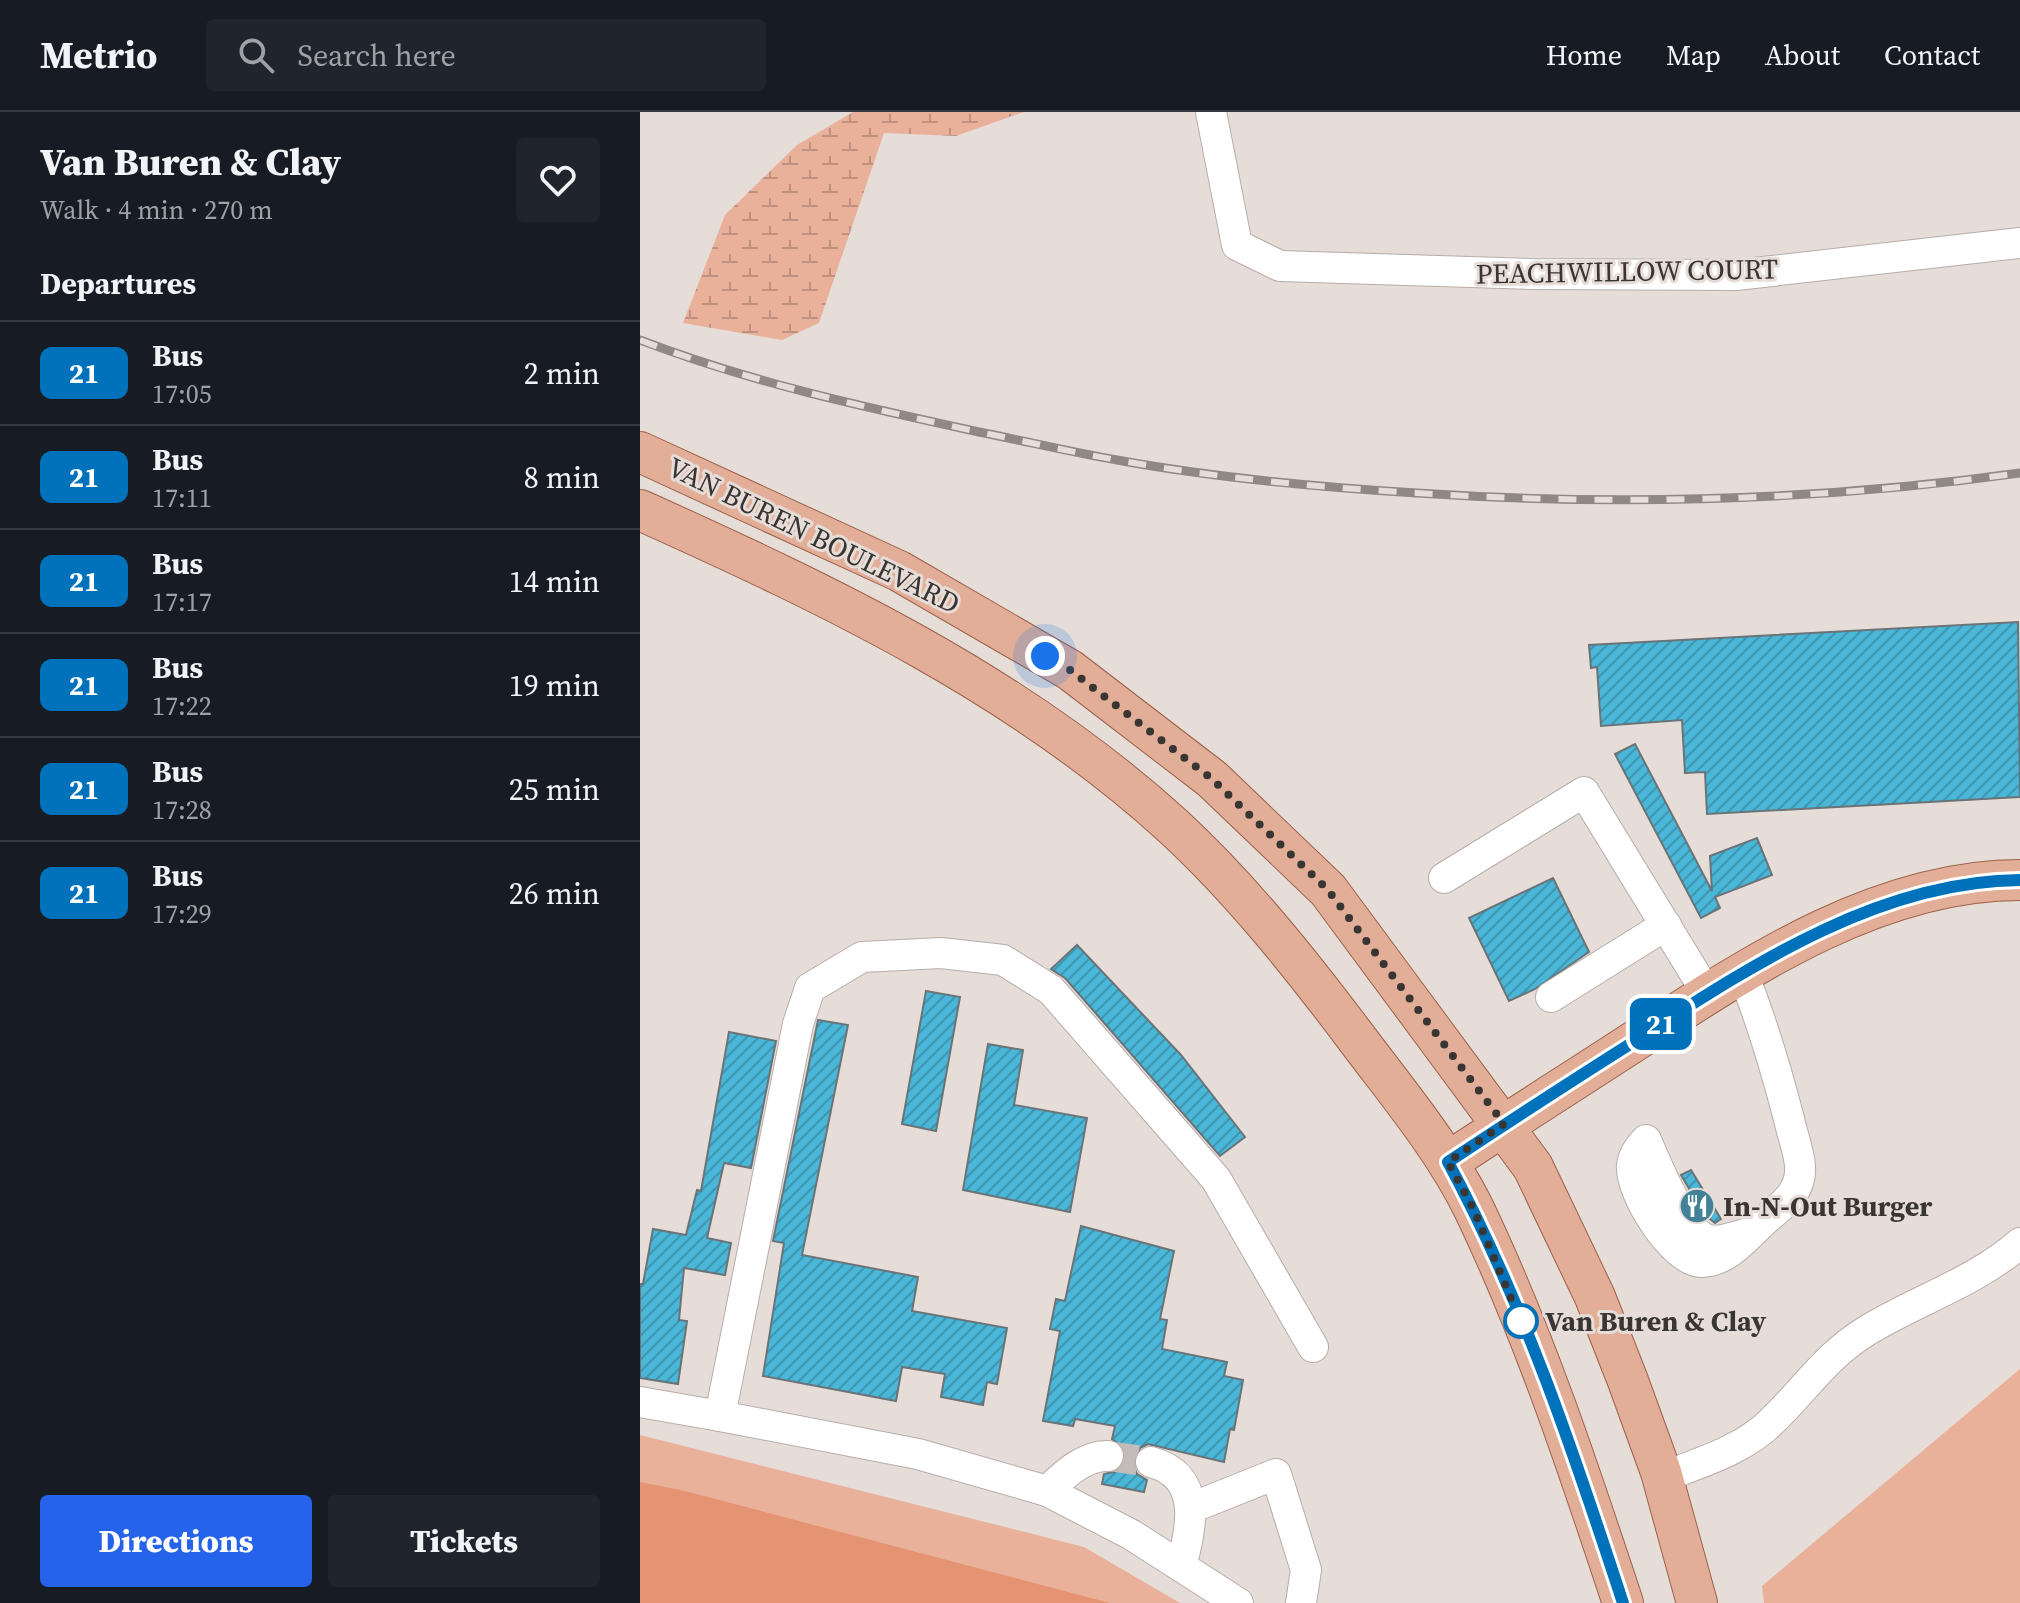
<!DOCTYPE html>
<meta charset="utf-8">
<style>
body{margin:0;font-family:"Source Serif 4",serif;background:#20242c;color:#f1f3f6;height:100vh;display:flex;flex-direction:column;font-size:30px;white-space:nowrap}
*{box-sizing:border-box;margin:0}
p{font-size:26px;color:#9ea1a6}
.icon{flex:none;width:44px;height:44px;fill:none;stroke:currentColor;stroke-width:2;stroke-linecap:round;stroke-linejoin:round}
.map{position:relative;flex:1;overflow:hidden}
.panel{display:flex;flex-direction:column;background:#171b24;width:640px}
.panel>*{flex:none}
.badge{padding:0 16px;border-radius:12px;font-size:28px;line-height:52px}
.you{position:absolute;width:40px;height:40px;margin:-20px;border:6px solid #fff;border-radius:50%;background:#1a73e8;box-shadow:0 0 0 12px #1a73e833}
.map>.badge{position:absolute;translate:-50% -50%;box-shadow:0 0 0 4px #fff}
h2{padding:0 40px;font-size:30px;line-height:72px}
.round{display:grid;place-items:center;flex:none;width:84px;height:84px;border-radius:8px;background:#20242c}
.headline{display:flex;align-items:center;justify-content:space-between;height:136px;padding:0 40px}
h1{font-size:38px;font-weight:800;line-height:60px}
.button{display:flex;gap:16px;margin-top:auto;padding:16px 40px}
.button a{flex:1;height:92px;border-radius:8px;background:#2563eb;color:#fff;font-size:32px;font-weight:800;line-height:92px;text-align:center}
.button a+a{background:#20242c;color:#f1f3f6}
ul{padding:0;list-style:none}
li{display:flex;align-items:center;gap:24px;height:104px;padding:0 40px;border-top:2px solid #363941}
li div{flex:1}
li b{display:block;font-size:30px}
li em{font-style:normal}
li .badge{min-width:88px;font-weight:700;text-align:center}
header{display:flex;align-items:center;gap:48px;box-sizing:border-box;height:112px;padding:0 40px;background:#171b24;border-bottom:2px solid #363941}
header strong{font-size:38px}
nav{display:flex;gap:44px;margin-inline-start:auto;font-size:28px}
.search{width:560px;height:72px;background:#20242c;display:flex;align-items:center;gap:20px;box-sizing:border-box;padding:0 28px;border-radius:8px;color:#9ea1a6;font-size:30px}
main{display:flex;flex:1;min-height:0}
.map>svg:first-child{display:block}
</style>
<header>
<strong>Metrio</strong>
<div class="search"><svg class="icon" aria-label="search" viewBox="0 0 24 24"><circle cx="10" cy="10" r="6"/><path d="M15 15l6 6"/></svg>Search here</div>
<nav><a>Home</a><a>Map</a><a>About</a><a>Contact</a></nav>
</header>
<main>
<section class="panel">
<div class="headline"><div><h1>Van Buren &amp; Clay</h1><p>Walk · 4 min · 270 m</p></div><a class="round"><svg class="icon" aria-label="heart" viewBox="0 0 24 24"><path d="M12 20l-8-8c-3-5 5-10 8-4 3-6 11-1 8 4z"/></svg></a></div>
<h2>Departures</h2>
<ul>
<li><span class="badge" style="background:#0072bc;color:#fff">21</span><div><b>Bus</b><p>17:05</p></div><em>2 min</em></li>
<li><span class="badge" style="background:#0072bc;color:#fff">21</span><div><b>Bus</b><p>17:11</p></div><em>8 min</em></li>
<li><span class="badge" style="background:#0072bc;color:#fff">21</span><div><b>Bus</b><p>17:17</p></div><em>14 min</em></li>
<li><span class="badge" style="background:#0072bc;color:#fff">21</span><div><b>Bus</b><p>17:22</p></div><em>19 min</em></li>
<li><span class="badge" style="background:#0072bc;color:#fff">21</span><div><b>Bus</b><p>17:28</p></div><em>25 min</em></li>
<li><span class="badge" style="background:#0072bc;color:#fff">21</span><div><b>Bus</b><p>17:29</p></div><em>26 min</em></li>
</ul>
<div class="button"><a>Directions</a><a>Tickets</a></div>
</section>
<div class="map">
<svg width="1380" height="1491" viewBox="0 0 1380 1491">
<defs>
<pattern id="wetland-marsh" width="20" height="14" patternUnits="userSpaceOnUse" patternTransform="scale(2)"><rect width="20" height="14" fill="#eab19a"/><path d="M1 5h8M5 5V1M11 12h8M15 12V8" fill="none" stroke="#bf917e"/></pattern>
<pattern id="building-hatch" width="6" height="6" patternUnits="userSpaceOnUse" patternTransform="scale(2)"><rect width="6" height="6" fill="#4ab7d8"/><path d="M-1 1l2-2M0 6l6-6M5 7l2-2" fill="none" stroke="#3f96b0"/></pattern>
</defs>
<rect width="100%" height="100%" fill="#e6dcd8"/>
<g fill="#eab19a">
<polygon points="1380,1257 1380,1491 1124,1491 1122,1474"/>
<polygon points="0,1323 444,1435 540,1491 0,1491"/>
</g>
<polygon fill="url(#wetland-marsh)" points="213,0 384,0 316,24 244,21 179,211 142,228 43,211 85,103 157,33"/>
<polygon fill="#e49472" points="0,1370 45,1379 470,1491 0,1491"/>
<g fill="url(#building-hatch)" stroke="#6a7377" stroke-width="2">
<polygon points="1378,510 1380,685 1067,702 1065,660 1045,661 1042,608 961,614 957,555 951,556 949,533"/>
<polygon points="995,632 1072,779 1070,744 1117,726 1132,763 1075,785 1080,796 1061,806 975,642"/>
<polygon points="913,766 949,840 895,877 869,889 829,806"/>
<polygon points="437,833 541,943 605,1025 580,1044 425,866 411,857"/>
<polygon points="286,879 320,885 296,1019 262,1012"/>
<polygon points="178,908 208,913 162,1143 278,1165 272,1199 367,1216 357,1272 347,1270 343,1293 301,1285 305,1262 262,1255 256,1289 123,1264 144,1131 133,1129"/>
<polygon points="89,920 136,929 111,1056 84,1051 67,1126 91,1131 85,1163 44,1156 39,1208 47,1209 38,1272 0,1266 0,1172 3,1172 13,1117 46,1123 57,1078 61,1079"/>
<polygon points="348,932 383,938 374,993 447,1006 430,1100 323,1078"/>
<polygon points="1051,1058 1081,1107 1075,1111 1064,1102 1041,1063"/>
<polygon points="441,1114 534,1139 520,1207 527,1208 522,1237 587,1250 584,1264 603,1268 594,1318 590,1317 584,1350 508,1332 500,1336 493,1352 497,1362 507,1368 504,1380 462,1372 464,1362 477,1359 484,1351 483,1335 472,1327 475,1314 435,1307 433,1314 403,1309 420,1219 410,1217 416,1187 425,1189"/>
</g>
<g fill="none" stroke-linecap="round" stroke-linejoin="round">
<polyline stroke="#c3bbb7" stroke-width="30" stroke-dasharray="30 15" stroke-linecap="butt" points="468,1344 511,1350"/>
<defs>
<g id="minor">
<polyline points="571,0 597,133 640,154 892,162 1096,163 1380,131"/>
<polyline points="804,766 944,680 1068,883"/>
<path d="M 1103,862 C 1122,910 1136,957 1149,1007 C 1152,1022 1159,1039 1160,1054 C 1162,1079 1144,1092 1126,1107 C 1107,1124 1089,1149 1062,1150 C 1034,1151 989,1080 992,1053 C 993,1043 999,1035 1006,1028 C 1016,1051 1044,1122 1069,1128 C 1081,1131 1099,1123 1112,1120"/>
<polyline points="911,885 1026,813"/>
<polyline points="0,1290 80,1304"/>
<path d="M 511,1350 C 563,1364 552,1416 541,1454"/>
<path d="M 1023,1365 C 1059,1351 1103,1338 1131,1310 C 1165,1278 1185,1244 1228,1218 C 1279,1187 1334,1171 1380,1131"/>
<path d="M 407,1379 C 423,1364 444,1343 468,1344"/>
<polyline points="551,1396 636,1362 666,1458 661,1491"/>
<polyline points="598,1491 492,1423 407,1379 278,1342 80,1304 158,912 170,876 222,845 301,841 363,848 411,878 576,1067 673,1235"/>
</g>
<g id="major">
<polyline points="0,340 259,459 430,558 572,667 688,778 893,1055 955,1185 988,1269 1021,1360 1057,1491"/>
<path d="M 0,398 C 189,483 379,573 534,715 C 601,777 660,851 715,924 C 756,979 802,1033 833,1095 C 894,1222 939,1358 983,1491"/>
<path d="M 808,1050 C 867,1011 927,973 987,934 C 1104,858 1235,768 1380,768"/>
</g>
</defs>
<use href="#minor" stroke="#b6ada9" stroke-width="32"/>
<use href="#major" stroke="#9b6148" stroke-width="42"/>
<use href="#minor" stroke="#fff" stroke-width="30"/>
<use href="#major" stroke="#e3ae98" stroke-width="40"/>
<defs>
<path id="rail" d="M 0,228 C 109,270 224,295 339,320 C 385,329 430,340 477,348 C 576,366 676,375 777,381 C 980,394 1179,389 1380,361"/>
</defs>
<use href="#rail" stroke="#8f8885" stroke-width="9"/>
<use href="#rail" stroke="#e6dcd8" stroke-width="6" stroke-dasharray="18" stroke-linecap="butt"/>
</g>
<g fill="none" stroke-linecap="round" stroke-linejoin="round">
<defs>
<path id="line" d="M 983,1491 C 934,1341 883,1189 808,1050 C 867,1011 927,972 987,934 C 1105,858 1235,769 1380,768"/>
</defs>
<use href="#line" stroke="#fff" stroke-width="18"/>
<use href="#line" stroke="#0072bc" stroke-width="12"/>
<polyline stroke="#393533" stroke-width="8" stroke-dasharray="0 14.4" points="405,544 430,558 572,667 688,778 864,1012 808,1050 833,1096 884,1217 881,1209"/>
</g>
<defs>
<symbol id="restaurant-disc" viewBox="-11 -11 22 22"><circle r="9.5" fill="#438296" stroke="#e6dcd8"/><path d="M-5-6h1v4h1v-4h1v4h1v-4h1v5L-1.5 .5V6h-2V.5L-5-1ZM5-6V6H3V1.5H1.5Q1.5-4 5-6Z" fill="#fff"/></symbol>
</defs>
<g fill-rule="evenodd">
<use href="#restaurant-disc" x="1037" y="1074" width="40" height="40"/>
</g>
<circle fill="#fff" stroke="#0072bc" stroke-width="4" cx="881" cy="1209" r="16"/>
<g text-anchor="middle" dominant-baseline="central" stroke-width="6" stroke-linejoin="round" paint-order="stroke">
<g font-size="28" fill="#393533" stroke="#e6dcd8">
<text transform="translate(987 159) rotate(-1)">PEACHWILLOW COURT</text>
<text transform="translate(174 423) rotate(26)">VAN BUREN BOULEVARD</text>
</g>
<g font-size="28" font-weight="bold" fill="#393533" stroke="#e6dcd8" text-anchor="start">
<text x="1083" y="1094">In-N-Out Burger</text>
</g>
<g font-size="28" font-weight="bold" fill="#393533" stroke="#e6dcd8" text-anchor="start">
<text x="905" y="1209">Van Buren &amp; Clay</text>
</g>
</g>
</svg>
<div class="you" style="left:405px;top:544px"></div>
<b class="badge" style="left:1021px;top:912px;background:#0072bc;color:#fff">21</b>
</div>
</main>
